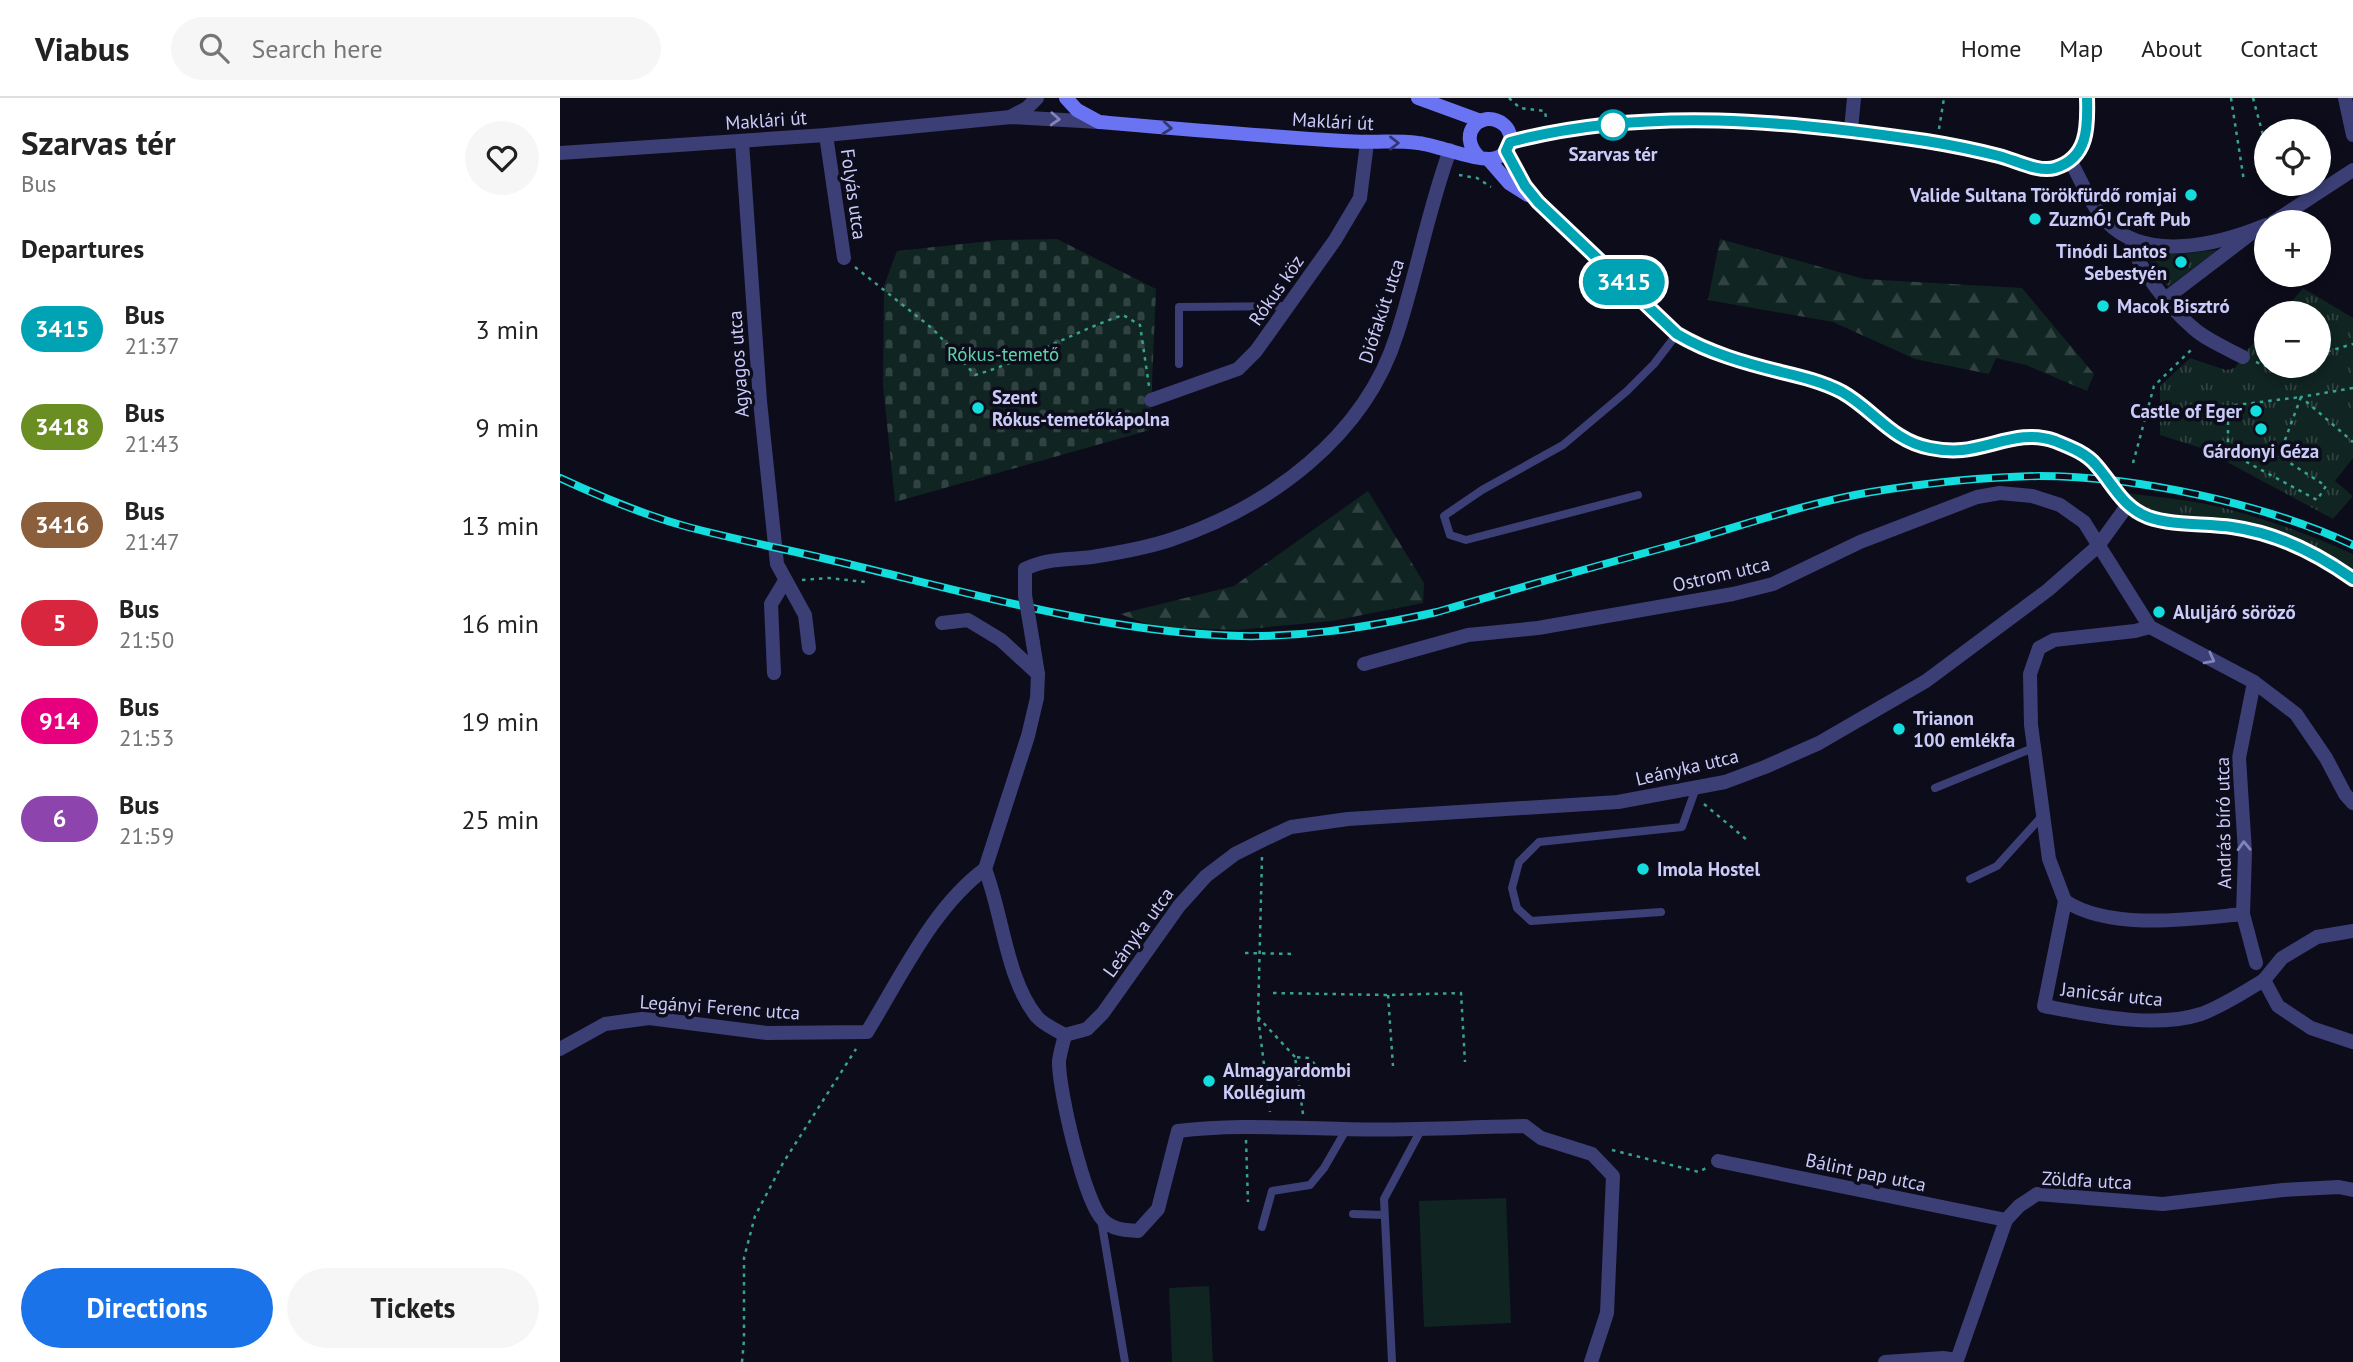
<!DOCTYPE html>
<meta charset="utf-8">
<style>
body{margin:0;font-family:"PT Sans",sans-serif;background:#f6f6f6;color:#222;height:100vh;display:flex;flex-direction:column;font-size:26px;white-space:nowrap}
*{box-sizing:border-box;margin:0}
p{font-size:23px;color:#767676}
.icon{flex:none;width:38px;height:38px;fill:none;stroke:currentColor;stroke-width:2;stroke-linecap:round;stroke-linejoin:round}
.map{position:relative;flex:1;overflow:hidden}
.side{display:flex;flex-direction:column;background:#fff;width:560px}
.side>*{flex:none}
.badge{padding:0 14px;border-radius:23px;font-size:24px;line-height:46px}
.controls{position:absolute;left:1694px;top:21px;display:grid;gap:14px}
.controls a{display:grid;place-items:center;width:77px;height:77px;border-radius:50%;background:#fff;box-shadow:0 4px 10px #0003;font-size:35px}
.map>.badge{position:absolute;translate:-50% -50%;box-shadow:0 0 0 4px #fff}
h2{padding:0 21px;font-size:26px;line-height:63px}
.round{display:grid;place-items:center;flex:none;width:74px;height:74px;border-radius:37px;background:#f6f6f6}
.overview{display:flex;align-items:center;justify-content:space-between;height:119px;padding:0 21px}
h1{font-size:33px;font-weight:600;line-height:52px}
.button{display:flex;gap:14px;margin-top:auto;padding:14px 21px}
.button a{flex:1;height:80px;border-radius:42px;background:#1a73e8;color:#fff;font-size:28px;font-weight:600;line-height:80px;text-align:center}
.button a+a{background:#f6f6f6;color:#222}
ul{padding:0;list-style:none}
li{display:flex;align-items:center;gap:21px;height:98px;padding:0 21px}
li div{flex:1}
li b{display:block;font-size:26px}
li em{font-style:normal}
li .badge{min-width:77px;font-weight:700;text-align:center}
header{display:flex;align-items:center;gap:42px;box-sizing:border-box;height:98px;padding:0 35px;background:#fff;border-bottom:2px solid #e0e0e0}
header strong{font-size:33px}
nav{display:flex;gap:38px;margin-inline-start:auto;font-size:24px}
.search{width:490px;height:63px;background:#f6f6f6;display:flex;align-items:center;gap:18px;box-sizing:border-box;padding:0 24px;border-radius:38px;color:#767676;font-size:26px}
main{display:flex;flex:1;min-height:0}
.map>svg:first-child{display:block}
</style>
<header>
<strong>Viabus</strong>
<div class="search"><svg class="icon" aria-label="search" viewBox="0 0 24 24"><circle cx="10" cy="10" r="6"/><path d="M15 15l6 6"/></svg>Search here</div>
<nav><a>Home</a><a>Map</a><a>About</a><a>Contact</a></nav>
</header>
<main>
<section class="side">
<div class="overview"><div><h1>Szarvas tér</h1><p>Bus</p></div><a class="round"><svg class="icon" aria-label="heart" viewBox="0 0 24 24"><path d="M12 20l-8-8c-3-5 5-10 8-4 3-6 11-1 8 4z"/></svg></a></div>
<h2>Departures</h2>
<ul>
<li><span class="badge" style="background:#00a3b4;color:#fff">3415</span><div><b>Bus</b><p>21:37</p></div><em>3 min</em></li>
<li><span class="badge" style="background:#6b8e23;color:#fff">3418</span><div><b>Bus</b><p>21:43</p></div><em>9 min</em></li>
<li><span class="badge" style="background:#8b5e3c;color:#fff">3416</span><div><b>Bus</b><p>21:47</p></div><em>13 min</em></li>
<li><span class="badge" style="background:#d7263d;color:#fff">5</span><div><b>Bus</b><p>21:50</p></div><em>16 min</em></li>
<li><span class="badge" style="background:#e6007e;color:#fff">914</span><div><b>Bus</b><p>21:53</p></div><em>19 min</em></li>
<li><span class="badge" style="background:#8e44ad;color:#fff">6</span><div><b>Bus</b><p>21:59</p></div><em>25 min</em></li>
</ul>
<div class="button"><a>Directions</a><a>Tickets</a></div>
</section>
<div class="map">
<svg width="1793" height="1264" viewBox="0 0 1793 1264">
<defs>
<pattern id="grass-tufts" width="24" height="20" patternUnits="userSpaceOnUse" patternTransform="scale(1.75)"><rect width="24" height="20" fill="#102421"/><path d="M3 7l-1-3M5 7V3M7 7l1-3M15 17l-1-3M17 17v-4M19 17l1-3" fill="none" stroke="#314242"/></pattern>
<pattern id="forest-firs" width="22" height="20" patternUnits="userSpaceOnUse" patternTransform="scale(1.75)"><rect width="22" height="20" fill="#102421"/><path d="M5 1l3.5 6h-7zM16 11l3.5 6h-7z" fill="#314242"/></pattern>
<pattern id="cemetery-stones" width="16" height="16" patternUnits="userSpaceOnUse" patternTransform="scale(1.75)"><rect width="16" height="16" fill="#102421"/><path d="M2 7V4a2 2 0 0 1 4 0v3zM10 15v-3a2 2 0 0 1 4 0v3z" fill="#314242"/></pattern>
</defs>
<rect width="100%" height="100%" fill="#0d0c1b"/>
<g fill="url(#grass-tufts)">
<polygon points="1588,152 1621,156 1658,152 1608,189 1586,157"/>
<polygon points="1743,190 1793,220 1793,360 1775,383 1793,398 1773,421 1641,350 1600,337 1600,288 1630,260 1666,272 1675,270 1688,251 1706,232 1706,268 1759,268 1759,215 1722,215"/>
<path d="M 1557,394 C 1596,399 1637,402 1675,413 C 1715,424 1755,439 1793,456 L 1793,481 L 1712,439 L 1588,419 Z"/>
</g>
<g fill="url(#forest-firs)">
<polygon points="1160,141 1304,181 1462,190 1534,276 1527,293 1466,267 1436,260 1429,276 1355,261 1273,224 1148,202"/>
<polygon points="808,393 864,485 863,505 772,523 677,532 595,529 560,516 674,488"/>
</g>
<polygon fill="url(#cemetery-stones)" points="497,141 596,191 590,332 335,404 323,287 324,188 337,153 439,142"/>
<g fill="#102421">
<polygon points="946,1100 951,1225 864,1229 859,1103"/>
<polygon points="649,1188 653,1264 612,1264 609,1190"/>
</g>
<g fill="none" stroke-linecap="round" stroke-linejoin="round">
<g stroke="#37a292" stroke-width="2.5" stroke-dasharray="3.5 5" stroke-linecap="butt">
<polyline points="949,0 960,10 985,13 986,20"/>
<polyline points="1671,0 1684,83"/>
<polyline points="1693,0 1706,48"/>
<polyline points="1379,31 1384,0"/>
<polyline points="899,77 917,80 931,89"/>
<path d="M 295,169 L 373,231 L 415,277 C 467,262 513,234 563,217 L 580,227 L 589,288"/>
<polyline points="1759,256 1793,246"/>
<polyline points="1696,264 1706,268"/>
<polyline points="1707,268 1712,270 1718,268"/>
<polyline points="1793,290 1741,299 1793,344"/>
<polygon points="1741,299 1719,358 1766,388 1757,402 1668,354 1668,308"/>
<polyline points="1573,365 1594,288 1632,251"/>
<polyline points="242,482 269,480 305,484"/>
<polyline points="1144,706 1187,742"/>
<polyline points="702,759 698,919 710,1014"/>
<polyline points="685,855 734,856"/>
<polyline points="713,895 828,897 901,895 905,964"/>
<polyline points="828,897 833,968"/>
<polyline points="698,919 735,959"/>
<polyline points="743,1016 735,959 748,960 756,967"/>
<polyline points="686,1042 688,1104"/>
<polyline points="1052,1052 1139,1074 1146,1070"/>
<polyline points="182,1264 184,1242 184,1160 195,1118 223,1065 296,951"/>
</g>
<g stroke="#3b3f76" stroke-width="8">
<polyline points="619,266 619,209 726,208"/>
<polyline points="1078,397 906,442 890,437 884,418 922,392 1003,347 1067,293 1094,266 1117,236"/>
<polyline points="1375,690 1473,650"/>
<polyline points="1410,781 1437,768 1483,717"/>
<polyline points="1101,814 971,823 957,810 952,790 959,764 979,744 1122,729 1136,690"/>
<polyline points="793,1116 824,1117"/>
<polyline points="541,1121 565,1264"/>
<polyline points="702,1129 712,1093 750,1087 764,1070 786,1032"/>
<polyline points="832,1264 824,1101 862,1030"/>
</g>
<g stroke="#3b3f76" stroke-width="14">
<polyline points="1785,0 1793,37"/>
<polyline points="452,18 467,10 477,0"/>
<polyline points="1291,32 1294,0"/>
<polyline points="266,37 284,160"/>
<polyline points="182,44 200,303 217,466 245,517 249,550"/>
<polyline points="0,55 266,37 451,19 539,24"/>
<path d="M 1511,64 C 1522,84 1531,108 1547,124 C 1587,165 1660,146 1706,127"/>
<polyline points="1713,124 1793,72"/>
<path d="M 1571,141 C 1576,169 1610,210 1632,229 C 1646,242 1666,250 1683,259"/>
<polyline points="1605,201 1689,137"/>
<polyline points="591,302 678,271 696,253 775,142 800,100 807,45"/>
<path d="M 465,497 L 465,471 C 486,460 508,462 532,459 C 557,455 586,450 610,442 C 709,409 805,339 837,236 C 857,175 868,112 890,52"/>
<polyline points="382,525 408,522 441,542 478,576"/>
<path d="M 1590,529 L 1575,533 L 1494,542 L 1479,550 L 1470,576 L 1471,627 L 1489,761 L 1505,803 L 1484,908 C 1532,917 1594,931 1641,916 C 1663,908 1684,894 1704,882 L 1718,908 L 1751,930 L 1793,944"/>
<polyline points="804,566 908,537 978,530 1173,496 1213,486 1300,444 1417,399 1440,395 1472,398 1500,407 1524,424 1590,529 1694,584 1736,616 1766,660 1785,696 1793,705"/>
<polyline points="214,575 211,506 225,483"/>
<polyline points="1694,584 1679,660 1685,754 1683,816 1696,865"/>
<path d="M 425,771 C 443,817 446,881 477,919 C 484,927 496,932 505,937"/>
<path d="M 1505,803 C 1551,833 1631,821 1683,816"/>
<polyline points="1704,882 1722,860 1757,839 1793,833"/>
<polyline points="505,937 527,931 543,915 619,808 646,778 675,756 703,742 731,729 788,721 1058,704 1165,684 1205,669 1259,645 1366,583 1488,492 1538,448 1567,408"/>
<path d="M 505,937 C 503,945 500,955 499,963 C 498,990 525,1106 543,1122 C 553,1132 565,1132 578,1133 L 598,1111 L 618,1033 C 673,1026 728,1030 783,1031 C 844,1033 905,1029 965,1028 L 981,1040 L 1032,1056 L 1053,1078 L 1047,1215 L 1031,1264"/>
<path d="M 0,951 L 45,926 L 89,920 L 207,935 L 307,934 C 341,879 373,809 425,771 L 468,638 L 477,600 L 478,576 L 473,545"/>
<polyline points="1158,1063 1446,1122"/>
<polyline points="1325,1264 1383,1260 1397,1262 1446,1122 1459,1108 1477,1096 1603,1106 1723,1092 1779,1089 1793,1092"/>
</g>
<g stroke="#6a74f2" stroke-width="14">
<path d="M 506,0 L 517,12 L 539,24 C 621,31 702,38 783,43 C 808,45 834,42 858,45 C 878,47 919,65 936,60 C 950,55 956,36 943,26 C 923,10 895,35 919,59"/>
<polyline points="858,0 921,23"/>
<path d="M 950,44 C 1082,10 1223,22 1356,42 C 1384,46 1412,51 1439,58 C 1455,62 1479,75 1495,70 C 1528,60 1528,29 1527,0"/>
<path d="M 946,53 L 965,88 L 978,104 L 1117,236 C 1150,257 1189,266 1227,275 C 1245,280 1265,285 1282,294 C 1314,312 1332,343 1370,350 C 1380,352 1392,353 1402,352 C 1433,349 1463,331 1495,343 C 1510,349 1525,355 1536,367 C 1553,386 1562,409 1588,419 C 1614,428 1645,425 1672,429 C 1715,435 1758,456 1793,481"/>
<polyline points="928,61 949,85 968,97"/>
</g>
<defs>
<path id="rail" d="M 0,380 C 41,399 84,417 128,429 C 181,443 235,453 288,466 C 409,495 532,530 656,537 C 730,542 805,530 877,514 C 958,490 1040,467 1121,445 C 1184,427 1247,405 1311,394 C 1367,385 1423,379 1479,378 C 1577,378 1705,406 1793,447"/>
</defs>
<use href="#rail" stroke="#13dddd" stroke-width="8"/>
<use href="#rail" stroke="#0d0c1b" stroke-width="5" stroke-dasharray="16" stroke-linecap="butt"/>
<polyline stroke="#3b3f76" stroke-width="14" points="465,497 473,545"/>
</g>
<defs><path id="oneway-chevron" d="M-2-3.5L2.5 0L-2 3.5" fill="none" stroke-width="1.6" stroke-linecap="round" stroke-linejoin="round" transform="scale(1.75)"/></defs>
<g stroke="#8385b8">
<use href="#oneway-chevron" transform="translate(495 21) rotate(3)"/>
<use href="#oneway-chevron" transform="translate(1650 561) rotate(28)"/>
<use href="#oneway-chevron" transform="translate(1684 748) rotate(-92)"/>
</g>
<g stroke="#323671">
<use href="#oneway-chevron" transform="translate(607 30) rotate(5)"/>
<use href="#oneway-chevron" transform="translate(834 45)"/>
</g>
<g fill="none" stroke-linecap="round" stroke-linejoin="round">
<defs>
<path id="line" d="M 1527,0 C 1528,29 1528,60 1495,70 C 1479,75 1455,62 1439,58 C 1415,52 1391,47 1366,43 C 1230,23 1086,8 950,44 L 946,53 L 965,88 L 978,104 L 1117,236 C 1149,255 1185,265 1221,274 C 1242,279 1263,284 1282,294 C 1314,312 1332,343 1370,350 C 1380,352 1392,353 1402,352 C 1433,349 1463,331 1495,343 C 1510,349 1526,355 1536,367 C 1553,386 1562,409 1588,419 C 1613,428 1645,425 1672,429 C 1715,435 1758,456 1793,481"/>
</defs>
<use href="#line" stroke="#fff" stroke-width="16"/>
<use href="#line" stroke="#00a3b4" stroke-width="10"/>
</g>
<circle fill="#fff" stroke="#00a3b4" stroke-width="3.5" cx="1053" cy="27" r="14"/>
<g fill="#13dddd" stroke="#0d0c1b" stroke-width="2.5">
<circle cx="1631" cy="97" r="7"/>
<circle cx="1475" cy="121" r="7"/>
<circle cx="1621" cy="164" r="7"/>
<circle cx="1543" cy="208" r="7"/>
<circle cx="418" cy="310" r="7"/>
<circle cx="1696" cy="313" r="7"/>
<circle cx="1701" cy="331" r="7"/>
<circle cx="1599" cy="514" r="7"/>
<circle cx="1339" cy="631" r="7"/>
<circle cx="1083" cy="771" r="7"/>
<circle cx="649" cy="983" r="7"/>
</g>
<g text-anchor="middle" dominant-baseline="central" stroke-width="7" stroke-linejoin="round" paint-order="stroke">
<g font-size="19" fill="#cbcbfa" stroke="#0d0c1b">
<text transform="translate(206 22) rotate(-4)">Maklári út</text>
<text transform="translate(773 23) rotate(3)">Maklári út</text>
<text transform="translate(294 96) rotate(82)">Folyás utca</text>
<text transform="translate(716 192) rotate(-55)">Rókus köz</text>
<text transform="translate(821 213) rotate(-72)">Diófakút utca</text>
<text transform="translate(178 266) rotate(-94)">Agyagos utca</text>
<text transform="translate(1161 476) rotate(-13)">Ostrom utca</text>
<text transform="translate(1127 669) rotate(-13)">Leányka utca</text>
<text transform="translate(1663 725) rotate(-91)">András bíró utca</text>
<text transform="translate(578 834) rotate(-54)">Leányka utca</text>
<text transform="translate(1552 896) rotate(6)">Janicsár utca</text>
<text transform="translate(160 909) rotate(4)">Legányi Ferenc utca</text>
<text transform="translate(1306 1074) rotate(12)">Bálint pap utca</text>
<text transform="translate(1527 1082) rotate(3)">Zöldfa utca</text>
</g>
<g font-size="19" font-weight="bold" fill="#cbcbfa" stroke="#0d0c1b">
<text x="1053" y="56">Szarvas tér</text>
</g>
<g font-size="19" font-weight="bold" fill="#cbcbfa" stroke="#0d0c1b" text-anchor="start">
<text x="1617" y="97" text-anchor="end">Valide Sultana Törökfürdő romjai</text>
<text x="1489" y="121">ZuzmÓ! Craft Pub</text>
<text x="1607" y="153" text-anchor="end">Tinódi Lantos<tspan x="1607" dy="22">Sebestyén</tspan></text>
<text x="1557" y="208">Macok Bisztró</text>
<text x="432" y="299">Szent<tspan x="432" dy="22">Rókus-temetőkápolna</tspan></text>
<text x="1682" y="313" text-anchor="end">Castle of Eger</text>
<text x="1701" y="353" text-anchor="middle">Gárdonyi Géza</text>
<text x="1613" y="514">Aluljáró söröző</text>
<text x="1353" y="620">Trianon<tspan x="1353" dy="22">100 emlékfa</tspan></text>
<text x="1097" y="771">Imola Hostel</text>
<text x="663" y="972">Almagyardombi<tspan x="663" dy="22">Kollégium</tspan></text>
</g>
<g font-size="19" fill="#5ed3aa" stroke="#0d0c1b">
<text x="443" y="256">Rókus-temető</text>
</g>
</g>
</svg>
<div class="controls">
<a><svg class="icon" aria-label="locate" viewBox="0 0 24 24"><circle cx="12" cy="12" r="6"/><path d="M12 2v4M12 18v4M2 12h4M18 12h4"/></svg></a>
<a>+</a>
<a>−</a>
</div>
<b class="badge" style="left:1064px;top:184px;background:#00a3b4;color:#fff">3415</b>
</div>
</main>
